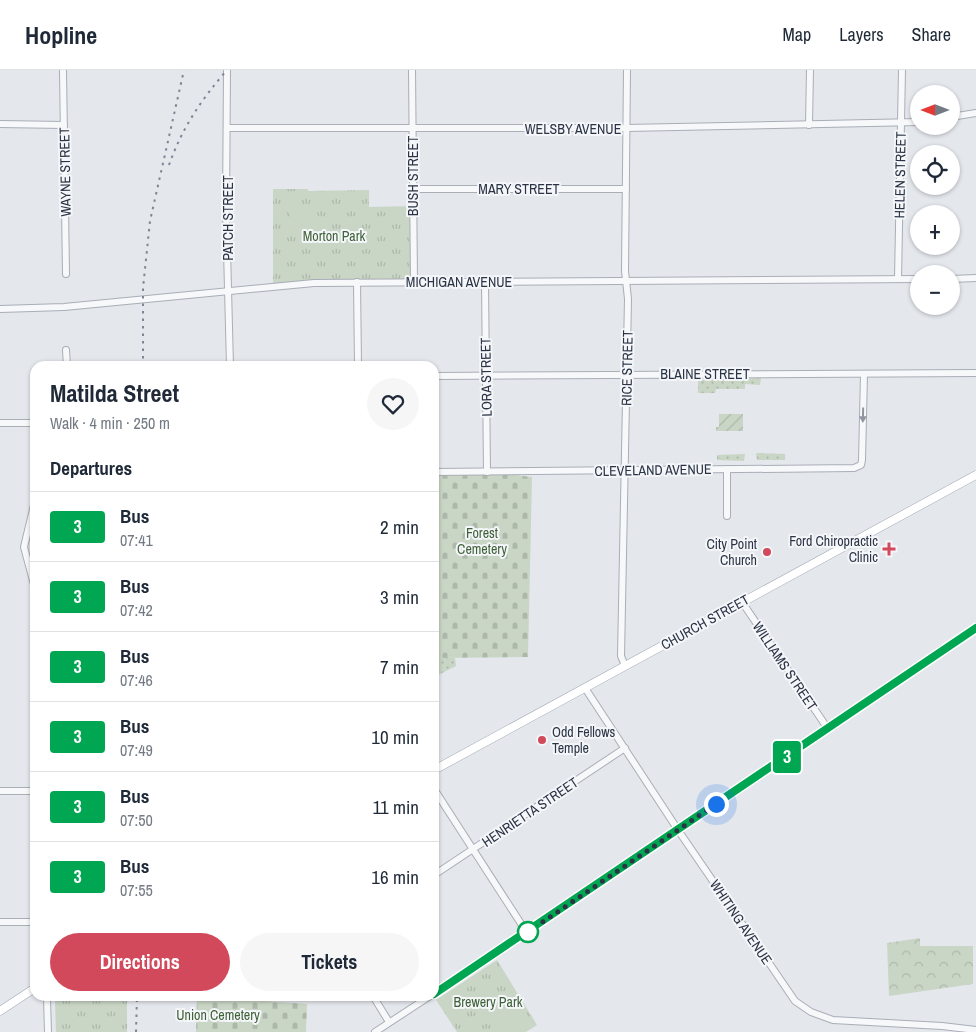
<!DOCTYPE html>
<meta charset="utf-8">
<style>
body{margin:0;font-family:"Archivo Narrow",sans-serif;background:#f6f6f7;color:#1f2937;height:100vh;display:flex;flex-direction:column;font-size:19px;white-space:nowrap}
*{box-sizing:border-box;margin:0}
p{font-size:16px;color:#747a83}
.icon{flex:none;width:28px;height:28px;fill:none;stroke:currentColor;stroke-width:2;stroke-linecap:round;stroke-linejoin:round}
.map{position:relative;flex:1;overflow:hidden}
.drawer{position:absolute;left:30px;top:291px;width:409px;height:640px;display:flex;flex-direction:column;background:#fff;border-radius:15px;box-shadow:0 1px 4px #0004}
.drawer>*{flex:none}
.badge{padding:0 10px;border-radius:4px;font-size:18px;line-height:32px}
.needle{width:32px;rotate:270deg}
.controls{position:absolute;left:910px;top:15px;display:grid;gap:10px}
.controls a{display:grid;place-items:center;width:50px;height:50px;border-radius:50%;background:#fff;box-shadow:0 1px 4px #0004;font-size:25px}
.you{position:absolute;width:25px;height:25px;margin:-12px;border:4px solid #fff;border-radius:50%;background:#1a73e8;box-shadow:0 0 0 8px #1a73e833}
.map>.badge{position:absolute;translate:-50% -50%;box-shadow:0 0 0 2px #fff}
h2{padding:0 20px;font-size:19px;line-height:45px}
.round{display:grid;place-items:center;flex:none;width:52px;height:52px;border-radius:26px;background:#f6f6f7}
.head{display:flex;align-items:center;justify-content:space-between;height:85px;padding:0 20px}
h1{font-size:24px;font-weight:700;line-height:38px}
.primary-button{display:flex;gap:10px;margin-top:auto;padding:10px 20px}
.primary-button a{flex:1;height:58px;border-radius:30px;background:#d1495b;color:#fff;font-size:20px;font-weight:700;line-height:58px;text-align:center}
.primary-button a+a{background:#f6f6f7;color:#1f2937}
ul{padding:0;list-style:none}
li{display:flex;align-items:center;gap:15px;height:70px;padding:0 20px;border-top:1px solid #e0e1e3}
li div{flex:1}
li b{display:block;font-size:19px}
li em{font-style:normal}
li .badge{min-width:55px;font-weight:700;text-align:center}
header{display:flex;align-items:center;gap:30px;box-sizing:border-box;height:70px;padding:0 25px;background:#fff;border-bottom:1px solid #e0e1e3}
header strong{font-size:24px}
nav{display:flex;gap:28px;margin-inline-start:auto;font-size:18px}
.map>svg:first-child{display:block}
</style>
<header>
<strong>Hopline</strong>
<nav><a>Map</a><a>Layers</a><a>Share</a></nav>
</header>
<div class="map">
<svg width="976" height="962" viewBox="0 0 976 962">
<defs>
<pattern id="grass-dots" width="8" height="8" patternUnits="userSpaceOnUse" patternTransform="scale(1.25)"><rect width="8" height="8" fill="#c9d6c5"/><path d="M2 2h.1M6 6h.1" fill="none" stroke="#adb8ab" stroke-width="1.8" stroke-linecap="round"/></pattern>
<pattern id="forest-crowns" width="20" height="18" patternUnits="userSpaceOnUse" patternTransform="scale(1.25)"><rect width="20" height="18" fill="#c9d6c5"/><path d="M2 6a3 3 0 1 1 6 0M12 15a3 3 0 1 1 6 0" fill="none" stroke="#adb8ab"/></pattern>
<pattern id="cemetery-stones" width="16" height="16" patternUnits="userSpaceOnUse" patternTransform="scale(1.25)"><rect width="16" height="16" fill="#c9d6c5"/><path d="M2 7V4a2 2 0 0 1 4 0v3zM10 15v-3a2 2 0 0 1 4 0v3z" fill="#adb8ab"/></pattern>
<pattern id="park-tufts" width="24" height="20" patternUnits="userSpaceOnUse" patternTransform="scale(1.25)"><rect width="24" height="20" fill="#c9d6c5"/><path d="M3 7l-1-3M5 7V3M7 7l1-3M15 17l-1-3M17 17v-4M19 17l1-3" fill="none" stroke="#adb8ab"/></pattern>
<pattern id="garden-furrows" width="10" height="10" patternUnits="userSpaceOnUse" patternTransform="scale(1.25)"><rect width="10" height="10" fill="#c9d6c5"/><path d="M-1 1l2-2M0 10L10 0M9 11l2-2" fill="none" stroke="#adb8ab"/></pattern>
</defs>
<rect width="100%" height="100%" fill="#e4e7ec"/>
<g fill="url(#grass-dots)">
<polygon points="761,308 760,315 745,314 745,319 716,319 715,323 698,323 698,310"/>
<polygon points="756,383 785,384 785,390 757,390"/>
<polygon points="745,384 744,391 717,390 717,385"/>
<polygon points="434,588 455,588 456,596 434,607"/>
</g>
<polygon fill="url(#forest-crowns)" points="920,868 920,876 973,876 973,914 889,926 887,873"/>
<g fill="url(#cemetery-stones)">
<polygon points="434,402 487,402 532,407 528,587 434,588"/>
<polygon points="197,926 307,934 306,962 196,962"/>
</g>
<g fill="url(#park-tufts)">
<polygon points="273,119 308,119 308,121 369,120 369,137 413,136 414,212 273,215"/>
<polygon points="497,890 537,955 526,962 457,962 436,930"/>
<polygon points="50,926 127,926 127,962 56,962 55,930 50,930"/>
</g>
<polygon fill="url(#garden-furrows)" points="719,344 743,344 743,361 716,361 716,357 719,357"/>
<g fill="#c9d6c5">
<path d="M 312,137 L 319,147 C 318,164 310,166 295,166 L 289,141 Z"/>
<polygon points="513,931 525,952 524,956 514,962 496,962 490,950 495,940"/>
</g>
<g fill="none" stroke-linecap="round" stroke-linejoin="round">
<defs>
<g id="minor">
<polyline points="63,0 66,204"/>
<polyline points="227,0 226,141 230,296"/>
<polyline points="412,0 414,212"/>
<polyline points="951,47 976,43"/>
<polyline points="0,54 64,55"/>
<polyline points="809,55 810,0"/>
<polyline points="228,58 626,58 919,52"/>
<polyline points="413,119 626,119"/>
<polyline points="898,209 902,0"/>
<polyline points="951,209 976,208"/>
<polyline points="357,212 358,296"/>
<polyline points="485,212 487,402"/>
<polyline points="0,239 64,237 314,213 919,209"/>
<polyline points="66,280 67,296"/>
<polyline points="434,306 976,303"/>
<polyline points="0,353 35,353"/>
<polyline points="727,399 727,446"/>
<polyline points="434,402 854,398 861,395 862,390 864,304"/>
<polyline points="35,431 24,477 35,518"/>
<polyline points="742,532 828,659"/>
<polyline points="625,596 621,586 628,229 625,201 627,0"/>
<polyline points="585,618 678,760 795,931 811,942 833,950 942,956 976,960"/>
<polyline points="434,719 527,863"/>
<polyline points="0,721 35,721"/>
<polyline points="434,805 625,678"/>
<polyline points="0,852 35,852"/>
<polyline points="434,924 976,558"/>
<polyline points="373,926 389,952"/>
<polyline points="47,928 48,962"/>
<polyline points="375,962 430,926"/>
</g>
<g id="major">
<polyline points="434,700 976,405"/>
<polyline points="0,941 35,918"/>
</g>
</defs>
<use href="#minor" stroke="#a9aeb7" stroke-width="8"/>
<use href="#major" stroke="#a3abb8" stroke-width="9"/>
<use href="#minor" stroke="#f7f8fa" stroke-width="6"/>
<use href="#major" stroke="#fff" stroke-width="8"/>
<g stroke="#7d8696" stroke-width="2" stroke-dasharray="2.5 5" stroke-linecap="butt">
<path d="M 169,95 C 182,58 201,30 227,0"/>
<polyline points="143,296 143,218 150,151 184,0"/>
<polyline points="136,962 137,926"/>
</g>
</g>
<defs><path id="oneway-solid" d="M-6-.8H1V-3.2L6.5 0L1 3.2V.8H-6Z" transform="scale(1.25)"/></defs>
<use fill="#9196a0" href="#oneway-solid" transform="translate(863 345) rotate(91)"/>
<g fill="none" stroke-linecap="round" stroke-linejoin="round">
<defs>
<polyline id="line" points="434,924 976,558"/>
</defs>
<use href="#line" stroke="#fff" stroke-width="11"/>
<use href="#line" stroke="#00a651" stroke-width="8"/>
<polyline stroke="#2b3445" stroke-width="5" stroke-dasharray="0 9" points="528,862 716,734"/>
</g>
<g fill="#d1495b" stroke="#f4f6f9" stroke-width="2">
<path d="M886.5 471.5h5v5h5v5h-5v5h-5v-5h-5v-5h5z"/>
<circle cx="767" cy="482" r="5"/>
<circle cx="542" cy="670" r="5"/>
</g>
<circle fill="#fff" stroke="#00a651" stroke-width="2.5" cx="528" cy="862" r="10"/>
<g text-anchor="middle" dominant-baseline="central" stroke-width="4" stroke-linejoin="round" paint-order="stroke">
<g font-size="14" fill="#2b3445" stroke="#f4f6f9">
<text x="573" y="59">WELSBY AVENUE</text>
<text transform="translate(65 102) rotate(-91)">WAYNE STREET</text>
<text transform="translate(900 105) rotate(-89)">HELEN STREET</text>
<text transform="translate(413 106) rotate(-90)">BUSH STREET</text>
<text x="519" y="119">MARY STREET</text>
<text transform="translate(228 148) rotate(-90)">PATCH STREET</text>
<text x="459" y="212">MICHIGAN AVENUE</text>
<text transform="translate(627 298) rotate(-89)">RICE STREET</text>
<text x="705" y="304">BLAINE STREET</text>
<text transform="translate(486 307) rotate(-91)">LORA STREET</text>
<text transform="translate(653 400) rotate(-1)">CLEVELAND AVENUE</text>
<text transform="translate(705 552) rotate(-29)">CHURCH STREET</text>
<text transform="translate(785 596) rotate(56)">WILLIAMS STREET</text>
<text transform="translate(530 742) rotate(-34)">HENRIETTA STREET</text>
<text transform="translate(741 852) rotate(56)">WHITING AVENUE</text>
</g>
<g font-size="14" fill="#3f6138" stroke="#f4f6f9">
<text x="334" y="166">Morton Park</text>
<text x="482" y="463">Forest<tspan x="482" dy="16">Cemetery</tspan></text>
<text x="488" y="932">Brewery Park</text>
<text x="218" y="945">Union Cemetery</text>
</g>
<g font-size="14" fill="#2b3445" stroke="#f4f6f9" text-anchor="end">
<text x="878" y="471">Ford Chiropractic<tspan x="878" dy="16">Clinic</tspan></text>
<text x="757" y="474">City Point<tspan x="757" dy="16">Church</tspan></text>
<text x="552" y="662" text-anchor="start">Odd Fellows<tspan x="552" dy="16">Temple</tspan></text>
</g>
</g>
</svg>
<div class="controls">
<a><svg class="needle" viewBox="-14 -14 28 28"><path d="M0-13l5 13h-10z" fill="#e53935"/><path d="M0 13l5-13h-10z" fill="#747a83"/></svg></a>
<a><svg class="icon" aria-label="locate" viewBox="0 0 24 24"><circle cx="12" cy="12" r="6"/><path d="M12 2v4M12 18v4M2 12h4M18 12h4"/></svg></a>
<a>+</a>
<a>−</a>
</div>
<div class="you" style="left:716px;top:734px"></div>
<b class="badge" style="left:787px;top:687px;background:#00a651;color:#fff">3</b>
<section class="drawer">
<div class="head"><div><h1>Matilda Street</h1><p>Walk · 4 min · 250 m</p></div><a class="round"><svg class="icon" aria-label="heart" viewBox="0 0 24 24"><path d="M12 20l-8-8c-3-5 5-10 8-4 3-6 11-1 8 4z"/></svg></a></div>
<h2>Departures</h2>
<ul>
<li><span class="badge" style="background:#00a651;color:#fff">3</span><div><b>Bus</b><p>07:41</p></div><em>2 min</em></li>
<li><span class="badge" style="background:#00a651;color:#fff">3</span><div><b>Bus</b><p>07:42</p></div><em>3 min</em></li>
<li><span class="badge" style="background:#00a651;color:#fff">3</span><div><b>Bus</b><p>07:46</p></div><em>7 min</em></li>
<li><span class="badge" style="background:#00a651;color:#fff">3</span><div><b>Bus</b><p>07:49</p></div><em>10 min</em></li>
<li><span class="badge" style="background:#00a651;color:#fff">3</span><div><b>Bus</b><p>07:50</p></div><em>11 min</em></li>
<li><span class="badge" style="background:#00a651;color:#fff">3</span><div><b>Bus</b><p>07:55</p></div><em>16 min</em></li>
</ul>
<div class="primary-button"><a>Directions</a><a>Tickets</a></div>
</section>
</div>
